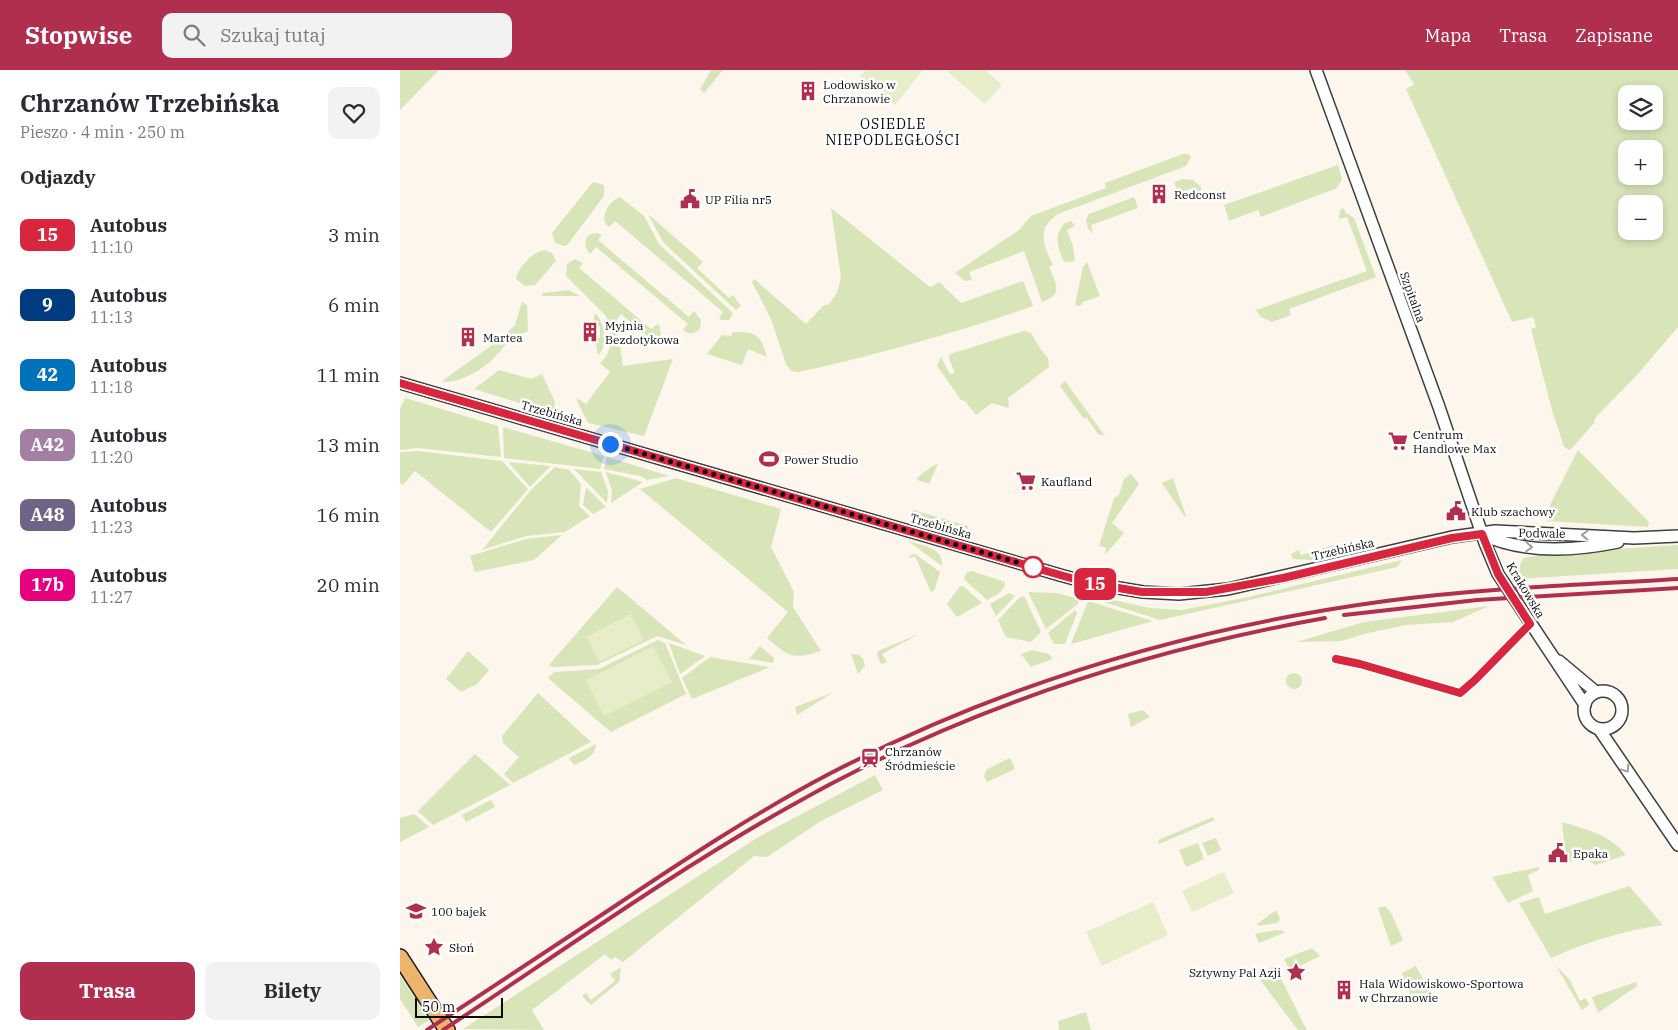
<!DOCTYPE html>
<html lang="pl">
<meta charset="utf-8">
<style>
body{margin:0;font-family:"IBM Plex Serif",serif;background:#f2f2f3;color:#2b2b33;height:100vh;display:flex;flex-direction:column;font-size:19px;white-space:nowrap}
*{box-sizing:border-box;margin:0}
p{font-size:16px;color:#7c7c81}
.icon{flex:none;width:28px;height:28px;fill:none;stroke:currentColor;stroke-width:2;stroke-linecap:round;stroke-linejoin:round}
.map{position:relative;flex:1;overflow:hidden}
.sheet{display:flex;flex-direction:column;background:#fff;width:400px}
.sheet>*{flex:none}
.badge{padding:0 10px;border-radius:8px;font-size:18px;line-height:32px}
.buttons{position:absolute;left:1218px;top:15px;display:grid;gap:10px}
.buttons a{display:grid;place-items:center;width:45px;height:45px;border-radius:10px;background:#fff;box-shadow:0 2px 8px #0003;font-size:25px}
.scale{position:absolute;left:15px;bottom:12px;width:88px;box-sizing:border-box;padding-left:5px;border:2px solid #0c0c0c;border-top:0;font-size:14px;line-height:18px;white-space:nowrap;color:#0c0c0c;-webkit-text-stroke:4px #fff;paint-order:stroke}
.you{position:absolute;width:25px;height:25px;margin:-12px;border:4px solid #fff;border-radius:50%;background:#1a73e8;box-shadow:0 0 0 8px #1a73e833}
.map>.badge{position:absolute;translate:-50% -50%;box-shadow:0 0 0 2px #fff}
h2{padding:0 20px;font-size:19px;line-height:45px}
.round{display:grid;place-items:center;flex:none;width:52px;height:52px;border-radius:10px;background:#f2f2f3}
.headline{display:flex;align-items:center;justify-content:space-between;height:85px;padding:0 20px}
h1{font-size:24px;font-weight:700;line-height:38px}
.button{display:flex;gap:10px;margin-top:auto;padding:10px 20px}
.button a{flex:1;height:58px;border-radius:10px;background:#b02f4f;color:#fff;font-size:20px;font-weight:700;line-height:58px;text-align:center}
.button a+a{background:#f2f2f3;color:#2b2b33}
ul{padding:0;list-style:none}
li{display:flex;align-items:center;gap:15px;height:70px;padding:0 20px}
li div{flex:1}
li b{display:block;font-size:19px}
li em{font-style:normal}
li .badge{min-width:55px;font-weight:700;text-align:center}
header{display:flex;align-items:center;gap:30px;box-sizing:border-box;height:70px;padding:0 25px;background:#b02f4f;color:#fff}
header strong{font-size:24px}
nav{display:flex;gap:28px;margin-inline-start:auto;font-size:18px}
.search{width:350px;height:45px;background:#f2f2f3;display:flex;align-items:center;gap:12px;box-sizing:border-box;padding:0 18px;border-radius:10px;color:#7c7c81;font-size:19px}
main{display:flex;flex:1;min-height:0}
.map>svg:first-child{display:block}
</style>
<header>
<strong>Stopwise</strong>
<div class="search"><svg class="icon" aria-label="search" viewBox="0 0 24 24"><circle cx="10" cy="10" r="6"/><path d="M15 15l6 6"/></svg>Szukaj tutaj</div>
<nav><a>Mapa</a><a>Trasa</a><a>Zapisane</a></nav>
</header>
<main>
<section class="sheet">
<div class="headline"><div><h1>Chrzanów Trzebińska</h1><p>Pieszo · 4 min · 250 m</p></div><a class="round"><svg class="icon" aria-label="heart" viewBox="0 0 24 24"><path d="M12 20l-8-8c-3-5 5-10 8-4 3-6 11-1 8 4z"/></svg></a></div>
<h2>Odjazdy</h2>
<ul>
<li><span class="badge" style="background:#d7263d;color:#fff">15</span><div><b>Autobus</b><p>11:10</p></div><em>3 min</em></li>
<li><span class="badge" style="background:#003b80;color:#fff">9</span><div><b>Autobus</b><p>11:13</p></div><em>6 min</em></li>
<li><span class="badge" style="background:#0072bc;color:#fff">42</span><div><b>Autobus</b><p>11:18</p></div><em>11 min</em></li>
<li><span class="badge" style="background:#a380a2;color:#fff">A42</span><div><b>Autobus</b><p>11:20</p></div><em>13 min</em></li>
<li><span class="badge" style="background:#6f6486;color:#fff">A48</span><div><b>Autobus</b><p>11:23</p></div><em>16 min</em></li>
<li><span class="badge" style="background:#e6007e;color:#fff">17b</span><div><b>Autobus</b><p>11:27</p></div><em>20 min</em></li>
</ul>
<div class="button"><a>Trasa</a><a>Bilety</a></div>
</section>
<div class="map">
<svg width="1278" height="960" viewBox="0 0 1278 960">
<rect width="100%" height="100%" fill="#fdf6ec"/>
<g fill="#d8e5b8" fill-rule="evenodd">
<polygon points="0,0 39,0 0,40"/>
<polygon points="311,0 323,0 304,23 300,19"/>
<path d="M 1005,0 L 1278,0 L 1278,257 L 1236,306 L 1198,345 L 1194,350 L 1195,352 L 1170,380 L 1164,377 L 1152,340 L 1131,259 L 1136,257 L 1133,247 L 1112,252 L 1006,19 L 1014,14 ZM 1226,24 L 1254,24 L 1254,51 L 1226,51 ZM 1226,79 L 1254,79 L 1254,106 L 1226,106 ZM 1226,134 L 1254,134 L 1254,161 L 1226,161 Z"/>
<path d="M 783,84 L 788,84 L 791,87 L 786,96 L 658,144 C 636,159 643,174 653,195 L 649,197 C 656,214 664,224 642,232 L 624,181 L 569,202 L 572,210 L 565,211 L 555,203 L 619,160 L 631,146 L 706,118 L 705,113 Z"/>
<polygon points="938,95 942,109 937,118 861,147 858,140 829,151 824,135"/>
<polygon points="783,109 793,110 801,117 801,124 798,125 795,118 778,123 774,112"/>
<polygon points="193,112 204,115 204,126 168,174 165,176 155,173 152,163"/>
<path d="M 220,127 L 244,146 L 259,174 L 333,243 L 329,250 L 321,250 L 319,248 L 323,242 L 215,151 L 209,157 L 205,153 C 202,143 210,131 220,127 Z"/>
<polygon points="734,127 738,138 691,155 693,164 688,158 686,150 689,144"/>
<path d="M 431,138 L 530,217 L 539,212 L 561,233 L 623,211 L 633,236 C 556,263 478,284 399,302 L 391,301 L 386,294 L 371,249 L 352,212 L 354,209 L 406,254 L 424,235 L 428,235 L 437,223 L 441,207 Z"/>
<polygon points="944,138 945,142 954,148 976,207 889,239 891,245 872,252 861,247 856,240 967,201 947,147 939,149 940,140"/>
<polygon points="248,144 303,192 297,198 329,228 333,225 341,236 336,240 263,172"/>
<path d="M 671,151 L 675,156 L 667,160 L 673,176 L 675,191 L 664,192 C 658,178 653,165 665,153 Z"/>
<path d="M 197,163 L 202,165 L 198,170 L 289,247 L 294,241 L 301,250 L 300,259 C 294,264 289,265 283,260 L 288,254 L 196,177 L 190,184 C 182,175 184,164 197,163 Z"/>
<path d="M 145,180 L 152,183 L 156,191 L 135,215 L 125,216 L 116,209 C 117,199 134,180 145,180 Z"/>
<path d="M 175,189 L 183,193 L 179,198 L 251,259 L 257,254 L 260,256 L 261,268 C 256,274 249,277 243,272 L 247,266 L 221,244 L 216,251 L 223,296 L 273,289 L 244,366 L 188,353 L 177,331 L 177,328 L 186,334 L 210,302 L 200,293 C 214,282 212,261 206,246 L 166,206 L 167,194 Z"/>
<polygon points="687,192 700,226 683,232 680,236 675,235 683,197"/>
<polygon points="169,220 180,226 142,226 143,223"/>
<path d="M 122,232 L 127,235 L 128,261 C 123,264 116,266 111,270 C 104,275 99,284 92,290 C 81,300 57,315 42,311 L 102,268 L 115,255 Z"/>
<path d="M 196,244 C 205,254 209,276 198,285 L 195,268 L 200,268 L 200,256 L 194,256 L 194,245 Z"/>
<polygon points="624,261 631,263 641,280 648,288 649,297 608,328 609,338 592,333 576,345 565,331 561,330 537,296 541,287 550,304 555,303 549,288 550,284"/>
<path d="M 332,262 C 356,262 360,263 367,287 L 348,279 L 342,295 L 307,284 L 322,265 L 332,266 Z"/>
<polygon points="99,300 131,309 142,304 155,332 154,339 149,342 74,319"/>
<polygon points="665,311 705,366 698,364 686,347 684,349 660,316"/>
<polygon points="5,328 98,356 101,387 18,378 0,380 0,339"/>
<polygon points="103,357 204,386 200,399 104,388"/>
<polygon points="1178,380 1249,452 1248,457 1147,451 1151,433"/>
<polygon points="17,381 102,391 128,419 91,462 15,401 3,415 0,413 0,382"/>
<polygon points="207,387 269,406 247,410 240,406 204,399"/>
<polygon points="108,392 151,396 130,417"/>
<polygon points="538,394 529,414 517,410 518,407 534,395"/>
<polygon points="155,397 169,400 181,414 179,436 190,446 165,462 126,466 82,480 131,420"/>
<polygon points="174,399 201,402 208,421 207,433"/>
<polygon points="206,402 243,412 211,433 212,421"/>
<polygon points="731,404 739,414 712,453 724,463 705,485 706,478 699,476 714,428 719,425 724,409"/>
<path d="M 276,408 L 381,439 L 371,477 L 394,522 L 393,537 L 421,581 C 392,590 389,587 367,568 L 388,542 L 240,419 Z"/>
<polygon points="773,408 786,446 785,447 762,413"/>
<polygon points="186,417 206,437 193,444 183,435"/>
<path d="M 513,440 L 568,456 L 568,459 C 552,458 519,456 509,443 Z"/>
<polygon points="162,465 134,490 75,502 70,486 126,469"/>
<path d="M 508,471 C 523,476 543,477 542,496 Z"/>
<polygon points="937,474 940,482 911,490 893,489 891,484 898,480 901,485"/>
<polygon points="1278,475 1278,499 1115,509 1123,488 1154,483"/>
<polygon points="515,484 540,502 535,519 531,522 515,486 509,488 509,486"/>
<polygon points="1002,490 997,497 760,550 691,528 694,526 750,538 782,540 848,527"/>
<path d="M 572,501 L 605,512 C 605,522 595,525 587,530 L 564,509 L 567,502 Z"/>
<polygon points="560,516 563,516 582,533 557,547 547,534"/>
<polygon points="217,517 286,575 257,566 197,595 153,597 149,595"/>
<polygon points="628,522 656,523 679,529 678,534 646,559"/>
<polygon points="609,523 615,526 596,546 590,534"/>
<polygon points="624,526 641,562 631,572 606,567 598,550 619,528"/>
<polygon points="688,531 753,551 671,574"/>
<polygon points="1089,536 1053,552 1006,555 968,563 941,571 896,572 964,552"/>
<polygon points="675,540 677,543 665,574 654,574 648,563"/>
<polygon points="519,564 482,584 487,592 481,594 477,585 478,581"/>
<polygon points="258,570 265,573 286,624 211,662 148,608 154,602 199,599"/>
<polygon points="269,573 305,586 280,604"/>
<polygon points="360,576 374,588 373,593 349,589"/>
<polygon points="632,580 649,584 653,589 631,597 621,584"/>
<polygon points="68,581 89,600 77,614 61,622 46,609"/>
<polygon points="451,584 459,585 463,589 465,596 458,604"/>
<polygon points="310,587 368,597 370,597 292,629 282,608"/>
<circle cx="894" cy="611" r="8"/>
<polygon points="138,623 191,672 113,713 104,704 119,687 103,673 102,666"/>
<polygon points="432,623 397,645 395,637"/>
<polygon points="743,640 750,647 731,657 728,644"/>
<path d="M 196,674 C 195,687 185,690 174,695 L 169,688 Z"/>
<polygon points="75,684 110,715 33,755 18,741"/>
<polygon points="610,688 615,699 587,712 584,706 587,699"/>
<polygon points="475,705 483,720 421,751 367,787 354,786 223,892 215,887 211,890 205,884 132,940 144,960 63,959 360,766"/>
<polygon points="91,730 95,737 66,752 62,745"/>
<polygon points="14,744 29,757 0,772 0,748"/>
<polygon points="813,747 815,750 759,774 758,770"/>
<path d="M 1162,752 C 1185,759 1211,765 1226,785 L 1196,795 L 1184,788 L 1166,792 Z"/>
<polygon points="816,768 821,780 808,786 802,773"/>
<polygon points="798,773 804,789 786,797 779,780"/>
<polygon points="1139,797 1139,800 1128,805 1133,821 1108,833 1092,807"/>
<path d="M 1229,816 L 1263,855 C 1225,860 1187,872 1151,888 L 1119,833 L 1139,827 L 1145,844 Z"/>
<polygon points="985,836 990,841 1003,870 991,876 978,838"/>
<polygon points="876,840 880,849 877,853 858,856 857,854"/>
<polygon points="876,860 884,861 884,863 859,873 855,864"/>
<polygon points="912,878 920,886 890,901 884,889"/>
<polygon points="875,896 905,957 907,960 898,960 857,906 857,903"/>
<polygon points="1016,896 1031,925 1014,934 1002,903"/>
<polygon points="1156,896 1170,910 1180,931 1186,928 1189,935 1182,940"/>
<polygon points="221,897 219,912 191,935 182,926 186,923 191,930 215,911 210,904"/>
<polygon points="0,905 29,950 18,957 0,929"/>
<polygon points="1236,912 1237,916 1198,943 1192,927"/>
<polygon points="686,942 691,960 659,960 658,951"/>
</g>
<g fill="#e8edc9">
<polygon points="466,0 523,0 495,35 460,7"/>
<polygon points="550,0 585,0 602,15 585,34 548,2"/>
<polygon points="231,544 244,570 199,592 186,567"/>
<polygon points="253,576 272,612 204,646 186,610"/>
<polygon points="824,802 834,823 792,842 782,821"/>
<polygon points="753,832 768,865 702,896 686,862"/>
</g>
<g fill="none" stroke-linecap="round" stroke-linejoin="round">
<defs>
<g id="minor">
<polyline points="916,0 1039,337 1085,473 1098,504 1185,635"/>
<polyline points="0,313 660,505 689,513 743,522 779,524 828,519 1052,467 1095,461 1234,468 1278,466"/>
<path d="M 1082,464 C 1123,484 1174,481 1218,472"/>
<polyline points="1159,591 1196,622"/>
<circle cx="1203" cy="640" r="19"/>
<polyline points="1199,659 1278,775"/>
</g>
<polyline id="major" points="0,887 47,960"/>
</defs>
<use href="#minor" stroke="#3f3f3f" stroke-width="14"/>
<use href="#major" stroke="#1d1d1d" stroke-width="18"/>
<use href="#minor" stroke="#fff" stroke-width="11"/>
<use href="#major" stroke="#edb46c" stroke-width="15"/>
<g stroke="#b02f4f" stroke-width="4">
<polyline points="944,545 1077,530 1278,518"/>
<path d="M 27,960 C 88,920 149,880 209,840 C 281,792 353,744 429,704 C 603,614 792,557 986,531 C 1083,518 1181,515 1278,509"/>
<path d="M 43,960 C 157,885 268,805 387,738 C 553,643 737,582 925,548"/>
</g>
</g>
<defs><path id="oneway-chevron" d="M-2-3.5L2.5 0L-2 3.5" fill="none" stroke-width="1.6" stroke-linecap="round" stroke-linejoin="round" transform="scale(1.25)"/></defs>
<g stroke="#9e9e9e">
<use href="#oneway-chevron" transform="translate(1185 465) rotate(-178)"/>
<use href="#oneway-chevron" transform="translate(1129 477) rotate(3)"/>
<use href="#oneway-chevron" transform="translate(1226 699) rotate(56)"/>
</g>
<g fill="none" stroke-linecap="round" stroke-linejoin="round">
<defs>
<polyline id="line" points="0,313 660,505 689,513 742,522 806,522 883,508 1052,468 1082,464 1098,504 1130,554 1075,610 1060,623 960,594 936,589"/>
</defs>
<use href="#line" stroke="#fff" stroke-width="11"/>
<use href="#line" stroke="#d7263d" stroke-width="8"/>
<polyline stroke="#0c0c0c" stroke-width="5" stroke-dasharray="0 9" points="210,374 633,497"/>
</g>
<defs>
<symbol id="building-bare" viewBox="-9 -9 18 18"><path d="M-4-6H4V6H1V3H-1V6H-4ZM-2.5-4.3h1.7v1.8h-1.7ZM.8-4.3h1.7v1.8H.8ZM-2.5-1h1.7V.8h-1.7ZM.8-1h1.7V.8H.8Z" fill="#b02f4f" stroke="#fff" stroke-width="2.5" paint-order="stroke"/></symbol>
<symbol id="civic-bare" viewBox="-9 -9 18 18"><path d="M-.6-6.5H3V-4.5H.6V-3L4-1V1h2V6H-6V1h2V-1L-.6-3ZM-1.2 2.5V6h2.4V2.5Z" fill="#b02f4f" stroke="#fff" stroke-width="2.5" paint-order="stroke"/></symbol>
<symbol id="supermarket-bare" viewBox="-9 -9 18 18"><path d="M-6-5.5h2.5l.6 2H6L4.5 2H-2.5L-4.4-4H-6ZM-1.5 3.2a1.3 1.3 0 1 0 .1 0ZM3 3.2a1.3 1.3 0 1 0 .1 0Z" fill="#b02f4f" stroke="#fff" stroke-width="2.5" paint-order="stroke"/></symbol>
<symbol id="stadium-bare" viewBox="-9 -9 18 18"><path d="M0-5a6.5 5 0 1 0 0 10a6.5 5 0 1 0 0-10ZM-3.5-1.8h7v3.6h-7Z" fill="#b02f4f" stroke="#fff" stroke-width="2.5" paint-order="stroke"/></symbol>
<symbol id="station-bare" viewBox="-9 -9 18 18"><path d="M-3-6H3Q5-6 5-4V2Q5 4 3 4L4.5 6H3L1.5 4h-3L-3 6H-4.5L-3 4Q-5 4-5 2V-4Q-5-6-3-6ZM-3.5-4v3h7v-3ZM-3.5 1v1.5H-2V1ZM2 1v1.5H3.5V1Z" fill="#b02f4f" stroke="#fff" stroke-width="2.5" paint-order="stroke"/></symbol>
<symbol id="school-bare" viewBox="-9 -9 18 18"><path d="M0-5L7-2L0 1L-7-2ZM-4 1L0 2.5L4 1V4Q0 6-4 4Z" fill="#b02f4f" stroke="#fff" stroke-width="2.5" paint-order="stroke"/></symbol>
<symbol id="sight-bare" viewBox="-9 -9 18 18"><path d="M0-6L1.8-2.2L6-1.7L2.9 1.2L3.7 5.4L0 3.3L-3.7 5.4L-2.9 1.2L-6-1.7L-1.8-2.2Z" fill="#b02f4f" stroke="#fff" stroke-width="2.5" paint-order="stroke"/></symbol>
</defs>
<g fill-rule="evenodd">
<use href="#building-bare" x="394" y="7" width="28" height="28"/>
<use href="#building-bare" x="745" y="110" width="28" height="28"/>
<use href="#civic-bare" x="276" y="115" width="28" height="28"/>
<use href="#building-bare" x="176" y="248" width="28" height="28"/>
<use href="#building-bare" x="54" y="253" width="28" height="28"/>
<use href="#supermarket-bare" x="984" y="357" width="28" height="28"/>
<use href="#stadium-bare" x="355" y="375" width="28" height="28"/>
<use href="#supermarket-bare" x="612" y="397" width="28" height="28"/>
<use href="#civic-bare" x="1042" y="427" width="28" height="28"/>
<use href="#station-bare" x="456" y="674" width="28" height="28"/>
<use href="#civic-bare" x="1144" y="769" width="28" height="28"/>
<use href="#school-bare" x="2" y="827" width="28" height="28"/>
<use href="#sight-bare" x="20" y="863" width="28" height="28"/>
<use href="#sight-bare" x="882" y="888" width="28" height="28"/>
<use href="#building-bare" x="930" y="906" width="28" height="28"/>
</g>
<circle fill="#fff" stroke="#d7263d" stroke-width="2.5" cx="633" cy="497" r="10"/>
<g text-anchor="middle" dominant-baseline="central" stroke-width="5" stroke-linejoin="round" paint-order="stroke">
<g font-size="12" fill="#0c0c0c" stroke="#fff" text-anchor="start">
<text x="423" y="14">Lodowisko w<tspan x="423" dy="14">Chrzanowie</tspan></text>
<text x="774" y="124">Redconst</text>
<text x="305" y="129">UP Filia nr5</text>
<text x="205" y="255">Myjnia<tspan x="205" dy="14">Bezdotykowa</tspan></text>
<text x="83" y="267">Martea</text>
<text x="1013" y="364">Centrum<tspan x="1013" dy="14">Handlowe Max</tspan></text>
<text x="384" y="389">Power Studio</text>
<text x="641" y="411">Kaufland</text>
<text x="1071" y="441">Klub szachowy</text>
<text x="485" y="681">Chrzanów<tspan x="485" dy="14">Śródmieście</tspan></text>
<text x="1173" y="783">Epaka</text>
<text x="31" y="841">100 bajek</text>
<text x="49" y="877">Słoń</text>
<text x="881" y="902" text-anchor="end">Sztywny Pal Azji</text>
<text x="959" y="913">Hala Widowiskowo-Sportowa<tspan x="959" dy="14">w Chrzanowie</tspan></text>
</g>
<g font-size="12" fill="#0c0c0c" stroke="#fff">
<text transform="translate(1013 227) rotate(70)">Szpitalna</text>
<text transform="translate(152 343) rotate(16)">Trzebińska</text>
<text transform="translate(541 456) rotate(16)">Trzebińska</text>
<text transform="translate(1142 463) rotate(1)">Podwale</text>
<text transform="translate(943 479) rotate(-13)">Trzebińska</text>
<text transform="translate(1126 520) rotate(59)">Krakowska</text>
</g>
<g font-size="14" letter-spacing="1" fill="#0c0c0c" stroke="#fff">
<text x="493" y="54">OSIEDLE<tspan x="493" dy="16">NIEPODLEGŁOŚCI</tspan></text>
</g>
</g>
</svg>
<div class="buttons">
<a><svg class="icon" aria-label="layers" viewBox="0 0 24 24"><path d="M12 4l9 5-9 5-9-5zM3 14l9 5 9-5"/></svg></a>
<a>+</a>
<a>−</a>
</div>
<div class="scale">50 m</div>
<div class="you" style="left:210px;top:374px"></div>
<b class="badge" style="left:695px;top:514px;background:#d7263d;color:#fff">15</b>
</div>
</main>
